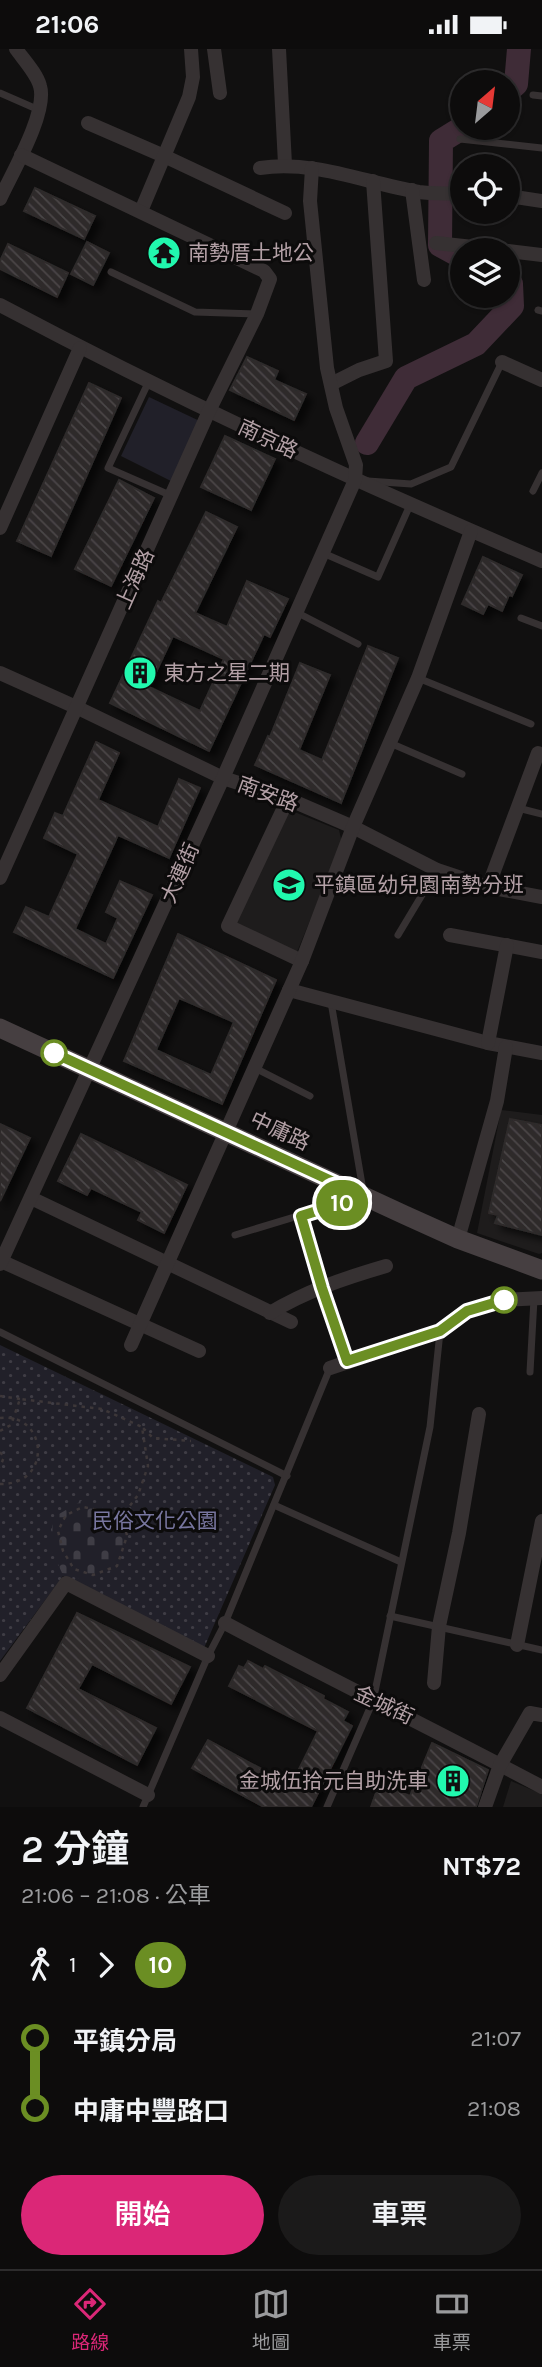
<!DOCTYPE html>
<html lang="zh-TW">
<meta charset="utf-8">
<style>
body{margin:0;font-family:Karla,"Noto Sans TC",sans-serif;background:#1b1a1a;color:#f1f3f6;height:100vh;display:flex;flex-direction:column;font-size:26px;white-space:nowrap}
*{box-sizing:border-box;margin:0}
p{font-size:23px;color:#9a9b9d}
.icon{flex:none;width:38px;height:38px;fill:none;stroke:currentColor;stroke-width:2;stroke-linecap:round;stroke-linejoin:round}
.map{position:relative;height:1758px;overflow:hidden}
.drawer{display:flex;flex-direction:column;background:#0d0c0c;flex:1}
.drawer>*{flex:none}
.badge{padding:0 14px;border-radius:23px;font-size:24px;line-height:46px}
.needle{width:46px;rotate:28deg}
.fabs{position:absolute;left:450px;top:21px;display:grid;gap:14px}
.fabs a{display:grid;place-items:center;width:70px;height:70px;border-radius:50%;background:#0d0c0c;box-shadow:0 2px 5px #0004,0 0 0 2px #2d2c2d;font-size:35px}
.map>.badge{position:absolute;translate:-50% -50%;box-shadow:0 0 0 4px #fff}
.legs{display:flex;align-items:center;gap:10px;height:77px;padding:0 21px;font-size:23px}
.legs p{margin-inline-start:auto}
.head{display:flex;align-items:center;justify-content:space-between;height:119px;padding:0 21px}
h1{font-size:38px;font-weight:600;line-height:52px}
.action{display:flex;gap:14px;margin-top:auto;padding:14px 21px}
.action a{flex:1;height:80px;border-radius:42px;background:#db2777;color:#fff;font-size:28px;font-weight:600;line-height:80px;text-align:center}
.action a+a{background:#1b1a1a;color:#f1f3f6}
ul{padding:0 21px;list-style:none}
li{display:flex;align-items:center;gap:24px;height:70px;font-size:26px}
li i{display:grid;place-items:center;width:10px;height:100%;margin:0 9px;background:currentColor}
li i::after{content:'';width:18px;height:18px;margin:-9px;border:5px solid;border-radius:50%;background:#0d0c0c}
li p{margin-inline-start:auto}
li:first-child i{background:linear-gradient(#0000 50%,currentColor 0)}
li:last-child i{background:linear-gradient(currentColor 50%,#0000 0)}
.status{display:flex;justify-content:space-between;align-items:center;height:49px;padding:0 35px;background:#0d0c0c;direction:ltr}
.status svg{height:19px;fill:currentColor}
.tabs{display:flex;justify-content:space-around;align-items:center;height:98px;border-top:2px solid #2d2c2d;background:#0d0c0c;font-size:19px;color:#9a9b9d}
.tabs a{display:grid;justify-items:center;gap:4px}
.tabs .on{color:#db2777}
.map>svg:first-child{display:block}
</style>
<div class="status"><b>21:06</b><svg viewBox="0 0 49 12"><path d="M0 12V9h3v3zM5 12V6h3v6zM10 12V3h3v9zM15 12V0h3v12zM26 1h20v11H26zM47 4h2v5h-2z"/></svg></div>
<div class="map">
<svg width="542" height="1758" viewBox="0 0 542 1758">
<defs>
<pattern id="grass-dots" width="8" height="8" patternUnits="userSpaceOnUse" patternTransform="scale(1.75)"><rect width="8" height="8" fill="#212029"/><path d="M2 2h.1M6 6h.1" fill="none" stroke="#3f3d45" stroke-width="1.8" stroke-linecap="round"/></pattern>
<pattern id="cemetery-stones" width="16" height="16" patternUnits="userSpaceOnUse" patternTransform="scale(1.75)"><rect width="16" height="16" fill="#212029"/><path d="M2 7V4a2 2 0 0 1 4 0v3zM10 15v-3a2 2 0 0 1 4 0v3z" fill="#3f3d45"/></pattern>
<pattern id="building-back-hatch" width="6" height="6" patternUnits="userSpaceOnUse" patternTransform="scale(1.75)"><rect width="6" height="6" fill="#2e2a2b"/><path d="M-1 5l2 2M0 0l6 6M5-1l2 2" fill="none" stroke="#4a4647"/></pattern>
<filter id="shadow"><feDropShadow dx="6" dy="6" stdDeviation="3.5" flood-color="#0009"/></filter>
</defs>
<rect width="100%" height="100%" fill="#111010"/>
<g fill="#1e1c1c">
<polygon points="287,760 339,781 342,794 297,903 234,878"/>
<polygon points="501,1061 542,1066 542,1204 539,1205 477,1184"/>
<polygon points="511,1732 542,1745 542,1758 503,1758"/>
</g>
<polygon fill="url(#grass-dots)" points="0,1296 273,1428 275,1436 204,1599 63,1527 0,1612"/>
<polygon fill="url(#cemetery-stones)" points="83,1451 113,1462 127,1487 117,1517 90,1533 62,1524 49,1495 54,1468"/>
<polygon fill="#212029" points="149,348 206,375 177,435 121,407"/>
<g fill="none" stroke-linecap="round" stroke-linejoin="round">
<g stroke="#3f2c37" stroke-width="24">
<polyline points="508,42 516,35 519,0"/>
<polyline points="462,208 440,196 441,92 462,79"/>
<polyline points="367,394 406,329 476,295 512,257 511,235 508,233"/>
</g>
</g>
<g fill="url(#building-back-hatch)" stroke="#2d2a2a" stroke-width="2" fill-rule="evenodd" filter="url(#shadow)">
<polygon points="35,139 95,167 84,190 24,162"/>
<polygon points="87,193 109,204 93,236 71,225"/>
<polygon points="8,195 68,224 57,248 0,220 0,212"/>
<polygon points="247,308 278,322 274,331 306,345 294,371 230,341"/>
<polygon points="89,334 121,349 51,507 17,492"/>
<polygon points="225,387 275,410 251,461 201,438"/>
<polygon points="119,431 154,449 111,537 75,520"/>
<path d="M 206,463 L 237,478 L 195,564 L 227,578 L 247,532 L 288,550 L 270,588 L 264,585 L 209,702 L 110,654 L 158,552 L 161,554 ZM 173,587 L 224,610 L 200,662 L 149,638 Z"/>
<polygon points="483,508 522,526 512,547 509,546 502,562 488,555 483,565 462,555"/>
<polygon points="368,597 398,609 341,754 255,716 268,687 270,688 300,614 330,626 299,701 322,711"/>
<polygon points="96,693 119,704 98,751 158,778 179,730 200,739 169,809 118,786 75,880 106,895 118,869 106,863 120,832 152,846 113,929 14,883 26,858 49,868 78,805 44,789 55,764 63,767"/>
<path d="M 178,885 L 276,931 L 222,1055 L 124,1012 ZM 179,949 L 234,973 L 211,1026 L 156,1001 Z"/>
<polygon points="510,1070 542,1076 542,1186 495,1174 498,1166 489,1164"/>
<polygon points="0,1075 30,1089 0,1152"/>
<polygon points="81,1085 187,1136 164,1184 138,1171 142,1163 91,1139 87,1146 58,1132"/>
<polygon points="77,1564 190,1618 171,1655 92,1615 78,1640 156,1679 137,1716 27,1659"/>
<polygon points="248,1612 263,1620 265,1617 324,1647 323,1650 348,1663 343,1672 352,1677 311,1758 264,1758 192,1719 208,1691 291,1736 318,1682 229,1637 239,1617 244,1619"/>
<polygon points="432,1694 488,1721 476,1758 371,1758 379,1735 410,1747"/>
</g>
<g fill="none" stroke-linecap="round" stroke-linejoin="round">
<g stroke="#3d3739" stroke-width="2.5" stroke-dasharray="3.5 5" stroke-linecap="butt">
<polyline points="0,1347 20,1350"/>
<path d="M 0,1369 C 47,1363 54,1436 0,1435"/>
<polyline points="0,1382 11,1376 20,1350 102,1360 142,1378"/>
<polyline points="0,1403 4,1408 0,1418"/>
<polyline points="123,1466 127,1487 117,1517 93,1526 74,1520 63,1502 58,1482 66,1466 83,1458 123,1466 138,1446 148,1417 142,1378 153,1389 191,1392"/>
</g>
<g stroke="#363132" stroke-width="7">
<polyline points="0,44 39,61"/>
<polyline points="533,46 542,47"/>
<polyline points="460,90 542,99"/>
<polyline points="111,223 195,263 257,265"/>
<polyline points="538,261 542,262"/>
<polyline points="149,332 108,419 172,447"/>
<polyline points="368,432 411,435 451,418 502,313"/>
<polyline points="533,442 542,424"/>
<polyline points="323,504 378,528 410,456"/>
<polyline points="296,563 358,595"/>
<polyline points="521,569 542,577"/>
<polyline points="418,629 531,675"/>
<polyline points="390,694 462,725"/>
<polyline points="518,759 542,765"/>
<polyline points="398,886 437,821"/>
<polyline points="255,1019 310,1047"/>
<polyline points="301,1167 322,1239 347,1312"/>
<polyline points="235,1186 364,1147 331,953"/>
<polyline points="0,1283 287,1427"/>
<polyline points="530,1323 534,1250"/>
<polyline points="274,1456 401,1513"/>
<polyline points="390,1567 542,1601"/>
<polyline points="143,1758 208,1607 225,1574 330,1319"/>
<polyline points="327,1758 373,1652 430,1378 440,1283"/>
</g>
<g stroke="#363132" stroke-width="14">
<polyline points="214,0 220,44"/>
<polyline points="279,0 285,115"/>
<polyline points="88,74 164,107 285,164"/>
<path d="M 260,119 C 316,111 365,134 419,143 C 433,145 448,144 462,145"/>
<polyline points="412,141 424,231"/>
<polyline points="508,147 542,152"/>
<path d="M 0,150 C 12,124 48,63 40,37 C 37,25 24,11 16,0"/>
<polyline points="141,162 189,48 193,28 191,0"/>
<polyline points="436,194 501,201"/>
<polyline points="508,202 542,206"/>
<path d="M 0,256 C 177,350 358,434 542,512"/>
<polyline points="502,313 542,331"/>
<polyline points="331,335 359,321 386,312 373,132"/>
<polyline points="0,479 80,299"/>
<polyline points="0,624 78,659 223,729 288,750 353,778 437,821 488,838 542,848"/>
<polyline points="288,750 228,877 302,912"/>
<polyline points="0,829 209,362 257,265 270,230 264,222 21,106"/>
<polyline points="488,838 538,704"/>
<polyline points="450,886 542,903"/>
<polyline points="289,941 488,994 542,1004"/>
<polyline points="488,994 507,896"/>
<polyline points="31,1149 291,1273"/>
<polyline points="458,1190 497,1052 506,998"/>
<polyline points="1,1212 199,1302"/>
<polyline points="0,1215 223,729 355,431 356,416 336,359 327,319 310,152 312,119"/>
<path d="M 270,1264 C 306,1242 345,1229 386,1217"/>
<polyline points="131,1296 302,912 353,778 418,629 471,482"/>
<polyline points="330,1319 440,1282 467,1262 504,1251 542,1249"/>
<path d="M 225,1574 C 330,1630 437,1682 542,1738"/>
<polyline points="517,1596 542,1472"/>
<polyline points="0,1626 66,1534 208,1607"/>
<polyline points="434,1634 439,1577 459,1484 479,1365"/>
<polyline points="0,1669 148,1746"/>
<polyline points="485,1758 500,1716 530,1664 542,1666"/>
</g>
<polyline stroke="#463f41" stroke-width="19" points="0,979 405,1166 458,1190 542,1221"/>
</g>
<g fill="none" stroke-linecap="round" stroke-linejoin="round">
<defs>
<polyline id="line-1" points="54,1004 364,1147 301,1167 322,1239 347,1312 440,1282 467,1262 504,1251"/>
</defs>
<use href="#line-1" stroke="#fff" stroke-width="16"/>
<use href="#line-1" stroke="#6b8e23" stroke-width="10"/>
</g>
<defs>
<symbol id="temple-disc" viewBox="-11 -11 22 22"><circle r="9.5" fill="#21f8ae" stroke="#0c0b0b"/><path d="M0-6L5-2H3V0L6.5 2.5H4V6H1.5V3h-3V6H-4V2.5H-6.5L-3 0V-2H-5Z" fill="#111"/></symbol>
<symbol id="building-disc" viewBox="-11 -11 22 22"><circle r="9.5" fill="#21f8ae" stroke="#0c0b0b"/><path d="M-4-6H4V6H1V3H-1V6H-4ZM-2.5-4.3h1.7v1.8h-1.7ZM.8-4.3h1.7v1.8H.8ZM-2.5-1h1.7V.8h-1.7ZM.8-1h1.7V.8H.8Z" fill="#111"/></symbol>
<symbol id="school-disc" viewBox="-11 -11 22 22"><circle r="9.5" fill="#21f8ae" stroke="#0c0b0b"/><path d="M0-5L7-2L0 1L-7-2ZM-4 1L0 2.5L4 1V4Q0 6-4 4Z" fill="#111"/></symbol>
</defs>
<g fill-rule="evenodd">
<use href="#temple-disc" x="145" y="185" width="38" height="38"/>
<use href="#building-disc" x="121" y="605" width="38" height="38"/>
<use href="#school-disc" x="270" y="817" width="38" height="38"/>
<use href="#building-disc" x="434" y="1713" width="38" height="38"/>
</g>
<g fill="#fff" stroke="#6b8e23" stroke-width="3.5">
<circle cx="54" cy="1004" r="12"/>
<circle cx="504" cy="1251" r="12"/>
</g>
<g text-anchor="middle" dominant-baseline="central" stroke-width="6" stroke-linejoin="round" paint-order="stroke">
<g font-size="21" fill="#b3a0a6" stroke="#0c0b0b" text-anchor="start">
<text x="188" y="204">南勢厝土地公</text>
<text x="164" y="624">東方之星二期</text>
<text x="314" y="836">平鎮區幼兒園南勢分班</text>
<text x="428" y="1732" text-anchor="end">金城伍拾元自助洗車</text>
</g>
<g font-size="21" fill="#b3a0a6" stroke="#0c0b0b">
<text transform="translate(268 390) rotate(25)">南京路</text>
<text transform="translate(135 530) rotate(-66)">上海路</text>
<text transform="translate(268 745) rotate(20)">南安路</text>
<text transform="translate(180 824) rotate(-66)">大連街</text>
<text transform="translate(280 1082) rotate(25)">中庸路</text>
<text transform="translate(384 1656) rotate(25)">金城街</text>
</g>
<g font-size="21" fill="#78769f" stroke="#0c0b0b">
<text x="155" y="1472">民俗文化公園</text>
</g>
</g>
</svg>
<div class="fabs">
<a><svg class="needle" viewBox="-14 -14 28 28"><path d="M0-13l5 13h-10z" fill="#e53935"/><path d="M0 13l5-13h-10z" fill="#9a9b9d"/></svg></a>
<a><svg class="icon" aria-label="locate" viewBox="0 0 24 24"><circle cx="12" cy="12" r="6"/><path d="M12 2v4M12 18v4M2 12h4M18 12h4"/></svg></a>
<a><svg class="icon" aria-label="layers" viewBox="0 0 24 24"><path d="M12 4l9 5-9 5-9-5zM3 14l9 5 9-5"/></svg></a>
</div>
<b class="badge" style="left:342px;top:1154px;background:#6b8e23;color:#fff">10</b>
</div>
<section class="drawer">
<div class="head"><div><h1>2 分鐘</h1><p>21:06 – 21:08 · 公車</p></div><b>NT$72</b></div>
<div class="legs"><svg class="icon" aria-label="walk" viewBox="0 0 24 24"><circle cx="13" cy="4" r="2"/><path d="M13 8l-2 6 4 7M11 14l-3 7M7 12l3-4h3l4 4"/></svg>1<svg class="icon" aria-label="forward" viewBox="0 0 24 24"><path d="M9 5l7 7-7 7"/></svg><b class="badge" style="background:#6b8e23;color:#fff">10</b></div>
<ul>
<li><i style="color:#6b8e23"></i><b>平鎮分局</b><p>21:07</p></li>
<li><i style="color:#6b8e23"></i><b>中庸中豐路口</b><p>21:08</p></li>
</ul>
<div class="action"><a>開始</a><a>車票</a></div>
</section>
<nav class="tabs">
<a class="on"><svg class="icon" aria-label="directions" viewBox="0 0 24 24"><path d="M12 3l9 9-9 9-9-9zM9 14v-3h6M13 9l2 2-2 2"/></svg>路線</a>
<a><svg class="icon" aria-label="map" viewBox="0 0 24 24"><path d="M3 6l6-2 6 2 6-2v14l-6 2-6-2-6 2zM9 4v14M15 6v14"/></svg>地圖</a>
<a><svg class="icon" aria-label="tickets" viewBox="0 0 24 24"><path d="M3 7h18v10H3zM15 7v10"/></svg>車票</a>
</nav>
